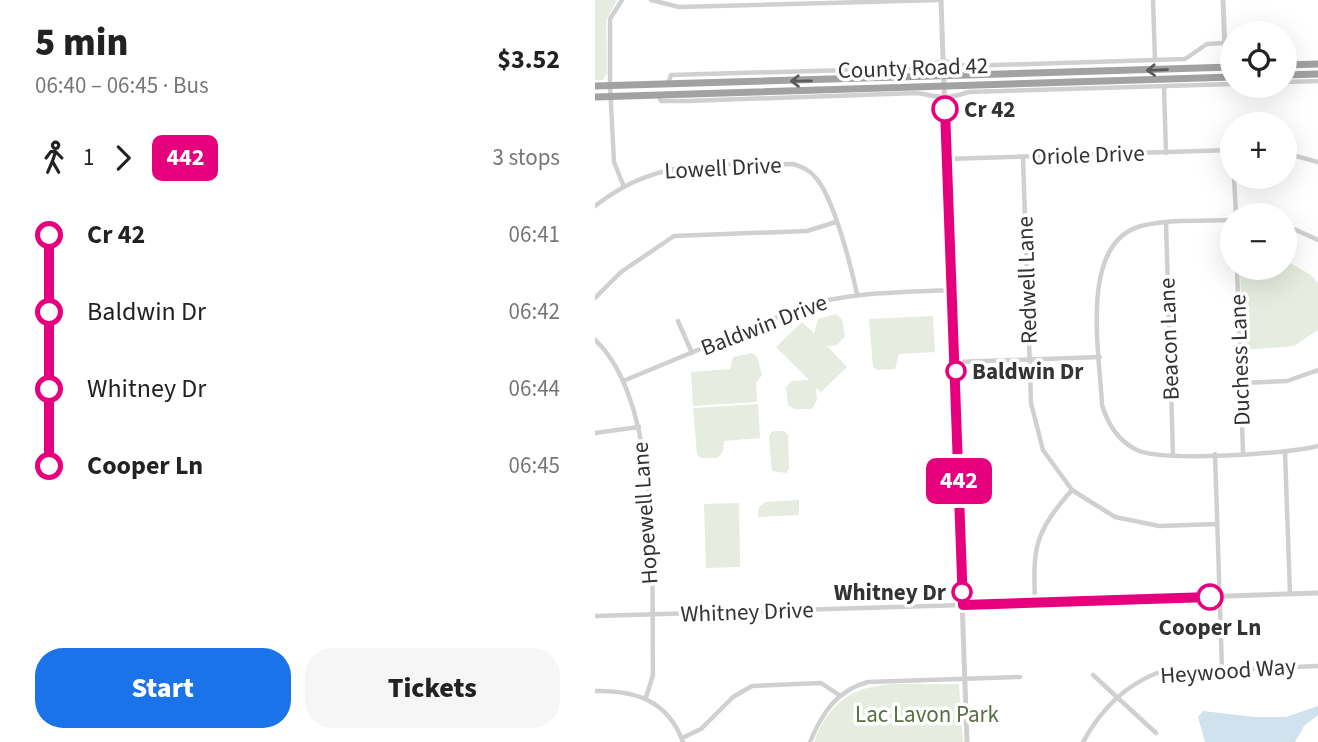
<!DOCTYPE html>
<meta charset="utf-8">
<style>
body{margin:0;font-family:"Source Sans 3",sans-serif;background:#f6f6f6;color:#222;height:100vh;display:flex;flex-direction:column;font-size:26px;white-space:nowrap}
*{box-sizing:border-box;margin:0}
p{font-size:23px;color:#767676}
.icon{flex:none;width:38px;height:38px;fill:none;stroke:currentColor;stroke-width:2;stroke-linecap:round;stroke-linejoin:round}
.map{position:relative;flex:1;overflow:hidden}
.drawer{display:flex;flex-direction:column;background:#fff;width:595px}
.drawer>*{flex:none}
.badge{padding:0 14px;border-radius:10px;font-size:24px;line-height:46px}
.buttons{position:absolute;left:625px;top:21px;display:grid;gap:14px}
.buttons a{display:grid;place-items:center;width:77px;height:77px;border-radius:50%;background:#fff;box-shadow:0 7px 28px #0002;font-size:35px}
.map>.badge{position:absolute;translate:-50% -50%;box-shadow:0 0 0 4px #fff}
.legs{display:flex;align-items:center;gap:10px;height:77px;padding:0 35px;font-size:23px}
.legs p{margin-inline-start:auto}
.summary{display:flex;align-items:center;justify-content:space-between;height:119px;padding:0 35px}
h1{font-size:38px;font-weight:800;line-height:52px}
.button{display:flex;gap:14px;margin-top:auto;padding:14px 35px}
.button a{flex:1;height:80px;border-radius:28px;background:#1a73e8;color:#fff;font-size:28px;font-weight:800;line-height:80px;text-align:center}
.button a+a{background:#f6f6f6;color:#222}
ul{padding:0 35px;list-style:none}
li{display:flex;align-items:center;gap:24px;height:77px;font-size:26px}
li i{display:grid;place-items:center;width:10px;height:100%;margin:0 9px;background:currentColor}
li i::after{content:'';width:18px;height:18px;margin:-9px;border:5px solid;border-radius:50%;background:#fff}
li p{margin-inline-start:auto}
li:first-child i{background:linear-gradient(#0000 50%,currentColor 0)}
li:last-child i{background:linear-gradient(currentColor 50%,#0000 0)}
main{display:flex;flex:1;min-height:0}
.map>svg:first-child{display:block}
</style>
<main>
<section class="drawer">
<div class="summary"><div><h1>5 min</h1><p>06:40 – 06:45 · Bus</p></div><b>$3.52</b></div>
<div class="legs"><svg class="icon" aria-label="walk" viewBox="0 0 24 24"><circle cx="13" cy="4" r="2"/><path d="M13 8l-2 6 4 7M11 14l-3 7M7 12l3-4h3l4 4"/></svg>1<svg class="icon" aria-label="forward" viewBox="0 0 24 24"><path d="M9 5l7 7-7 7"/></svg><b class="badge" style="background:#e6007e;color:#fff">442</b><p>3 stops</p></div>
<ul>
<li><i style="color:#e6007e"></i><b>Cr 42</b><p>06:41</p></li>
<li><i style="color:#e6007e"></i><span>Baldwin Dr</span><p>06:42</p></li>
<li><i style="color:#e6007e"></i><span>Whitney Dr</span><p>06:44</p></li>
<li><i style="color:#e6007e"></i><b>Cooper Ln</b><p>06:45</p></li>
</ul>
<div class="button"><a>Start</a><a>Tickets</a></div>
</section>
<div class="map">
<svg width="723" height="742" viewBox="0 0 723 742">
<rect width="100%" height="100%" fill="#fff"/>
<g fill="#e6ecdf">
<polygon points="0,0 22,0 11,20 12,73 8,80 0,80"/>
<polygon points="690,260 716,275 723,283 723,330 699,346 648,350 645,268 690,268"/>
<polygon points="241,314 247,319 250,336 242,345 232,346 252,367 226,392 221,388 222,400 217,409 200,409 193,405 191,387 197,381 214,380 181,347 207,322 219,333 223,319"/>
<polygon points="338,316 340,352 304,354 300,369 282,370 278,367 274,319"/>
<polygon points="157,353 162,357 167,375 161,383 162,402 98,406 96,372 135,369 138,357"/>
<polygon points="163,404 165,438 129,441 128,452 122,458 106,458 102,454 98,408"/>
<polygon points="178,431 189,431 193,435 194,469 191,473 177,471 174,436"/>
<polygon points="204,500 204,515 163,517 164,507 171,502"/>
<polygon points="144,503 145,567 111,568 109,504"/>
<path d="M 364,684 L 368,742 L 219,742 C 246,670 300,686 364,684 Z"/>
</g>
<polygon fill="#cfe2ee" points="723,706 723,715 709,726 700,742 610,742 603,717 608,711 660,717 691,717"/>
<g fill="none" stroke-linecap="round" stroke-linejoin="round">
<g stroke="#d0d0d0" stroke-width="4.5">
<polyline points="27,0 15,19 15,85 19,162 29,187"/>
<polyline points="56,0 84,7 345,0"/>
<polyline points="558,0 560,60"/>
<polyline points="690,82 723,81"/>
<polyline points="73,84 76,75 323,68 348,61 371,66 590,59 612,44 629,43"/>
<polyline points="569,87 571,153"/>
<path d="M 63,95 L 66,101 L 93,101 L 322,93 C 347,97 349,100 374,92 L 637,84"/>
<polyline points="690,153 723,162"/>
<polyline points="428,157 436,403 448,450 477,490 520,517 564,526 622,524"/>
<polyline points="351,159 637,150"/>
<polyline points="639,177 641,215"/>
<path d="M 0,206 C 65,155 121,166 198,164 C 207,167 215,170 221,178 C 239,199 256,266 262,294"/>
<path d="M 637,220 C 608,221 575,219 546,226 C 483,243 505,355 507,405 C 513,425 523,441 542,450 C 567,462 694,454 723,446"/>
<polyline points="571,223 578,455"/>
<polyline points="690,225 723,240"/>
<polyline points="642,268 648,453"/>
<polyline points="0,298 26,272 79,236 212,231 241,222"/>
<polyline points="83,321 97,353"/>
<path d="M 0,340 C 68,403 56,587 58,675 L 51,697"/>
<polyline points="361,362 505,357"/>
<path d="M 28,381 L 209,306 C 258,292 306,292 357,290"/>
<polyline points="646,383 692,381 723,370"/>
<polyline points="0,433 44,427"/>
<polyline points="690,452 695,594"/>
<polyline points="620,454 627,669"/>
<path d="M 440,602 C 438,547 439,533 477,490"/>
<polyline points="0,616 368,605"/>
<polyline points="498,675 561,733"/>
<path d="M 0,691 C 41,690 73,701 88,742"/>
<polyline points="87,738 106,729 138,697 157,686 226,683 244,695"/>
<path d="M 215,742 C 227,713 242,690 273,682 L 425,677"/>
<path d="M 488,742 C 505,711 529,686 562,673 L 723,666"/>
</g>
<g stroke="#d0d0d0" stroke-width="5">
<polyline points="346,0 372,742"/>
<polyline points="628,0 631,77"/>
<polyline points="368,605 723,593"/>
</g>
<g stroke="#a2a2a2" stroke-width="7">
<polyline points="690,65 723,64"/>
<polyline points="690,75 723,74"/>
<polyline points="0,86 637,67"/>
<polyline points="0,97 637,77"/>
</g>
</g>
<defs><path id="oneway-shaft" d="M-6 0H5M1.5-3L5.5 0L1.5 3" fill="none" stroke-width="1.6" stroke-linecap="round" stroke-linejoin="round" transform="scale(1.75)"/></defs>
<g stroke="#5a5a5a">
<use href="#oneway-shaft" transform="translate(562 70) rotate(178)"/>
<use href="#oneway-shaft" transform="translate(206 81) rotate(179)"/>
</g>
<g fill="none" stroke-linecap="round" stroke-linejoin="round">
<defs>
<polyline id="line-1" points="350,109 368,605 615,597"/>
</defs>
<use href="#line-1" stroke="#fff" stroke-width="16"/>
<use href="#line-1" stroke="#e6007e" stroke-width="10"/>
</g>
<g fill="#fff" stroke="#e6007e" stroke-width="3.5">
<circle cx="350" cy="109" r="12"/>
<circle cx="361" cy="371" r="9"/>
<circle cx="367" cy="592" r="9"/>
<circle cx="615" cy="597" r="12"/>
</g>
<g text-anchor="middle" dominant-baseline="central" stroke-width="7" stroke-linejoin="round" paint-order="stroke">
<g font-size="23" fill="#333" stroke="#fff">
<text transform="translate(318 68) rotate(-2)">County Road 42</text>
<text transform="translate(493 155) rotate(-2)">Oriole Drive</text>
<text transform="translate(128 168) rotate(-3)">Lowell Drive</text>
<text transform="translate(432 280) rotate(-92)">Redwell Lane</text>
<text transform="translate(169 325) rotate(-21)">Baldwin Drive</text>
<text transform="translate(574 339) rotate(-92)">Beacon Lane</text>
<text transform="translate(645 360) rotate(-92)">Duchess Lane</text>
<text transform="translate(50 513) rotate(-94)">Hopewell Lane</text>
<text transform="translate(152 612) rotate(-2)">Whitney Drive</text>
<text transform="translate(633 671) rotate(-4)">Heywood Way</text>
</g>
<g font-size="23" font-weight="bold" fill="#333" stroke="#fff" text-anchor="start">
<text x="369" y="109">Cr 42</text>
<text x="377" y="371">Baldwin Dr</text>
<text x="351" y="592" text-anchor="end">Whitney Dr</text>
<text x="615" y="627" text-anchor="middle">Cooper Ln</text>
</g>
<g font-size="23" fill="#56703f" stroke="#fff">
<text x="332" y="714">Lac Lavon Park</text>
</g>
</g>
</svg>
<div class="buttons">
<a><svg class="icon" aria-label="locate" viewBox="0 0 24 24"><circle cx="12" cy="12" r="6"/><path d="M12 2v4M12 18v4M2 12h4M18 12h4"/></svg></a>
<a>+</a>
<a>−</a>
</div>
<b class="badge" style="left:364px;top:481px;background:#e6007e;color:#fff">442</b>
</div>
</main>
